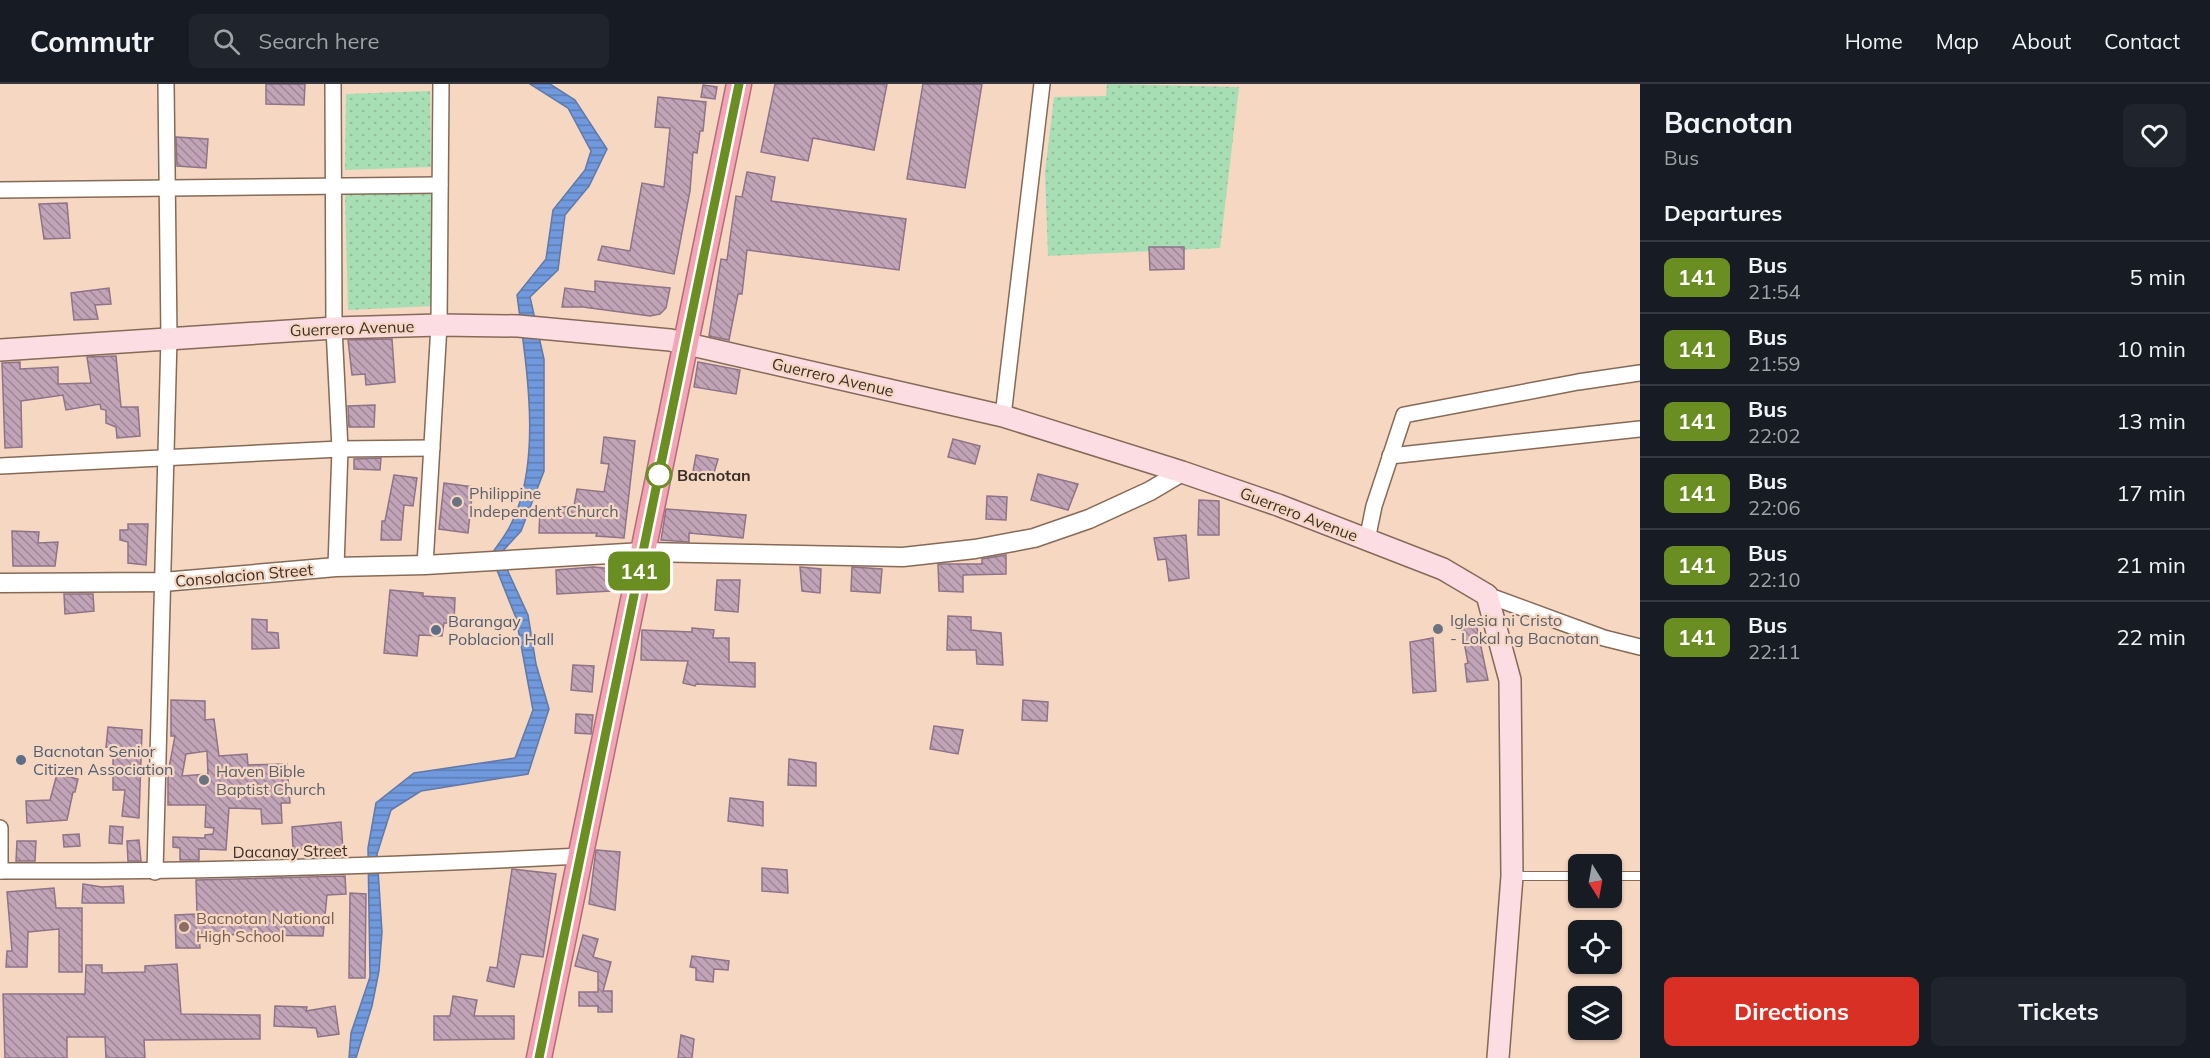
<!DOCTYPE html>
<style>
body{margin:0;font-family:Mulish,sans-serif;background:#20242c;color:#f1f3f6;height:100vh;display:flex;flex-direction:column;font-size:22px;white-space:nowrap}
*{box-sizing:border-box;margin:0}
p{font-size:20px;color:#9ea1a6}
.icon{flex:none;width:33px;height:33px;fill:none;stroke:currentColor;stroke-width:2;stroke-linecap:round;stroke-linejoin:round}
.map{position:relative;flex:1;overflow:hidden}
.drawer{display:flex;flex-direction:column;background:#171b24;width:570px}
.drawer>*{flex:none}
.badge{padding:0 12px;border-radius:9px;font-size:21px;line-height:39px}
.needle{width:39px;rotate:169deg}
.tools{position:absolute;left:1568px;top:770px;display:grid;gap:12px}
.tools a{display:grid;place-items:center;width:54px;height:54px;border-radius:9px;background:#171b24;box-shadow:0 2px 4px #0004;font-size:30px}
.map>.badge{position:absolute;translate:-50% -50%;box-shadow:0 0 0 3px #fff}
h2{padding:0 24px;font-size:22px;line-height:54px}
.round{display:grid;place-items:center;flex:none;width:63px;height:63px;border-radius:9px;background:#20242c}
.summary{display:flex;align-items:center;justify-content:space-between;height:102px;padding:0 24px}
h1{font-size:28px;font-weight:700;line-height:45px}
.action{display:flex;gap:12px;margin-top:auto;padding:12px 24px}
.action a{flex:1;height:69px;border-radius:9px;background:#d93025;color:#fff;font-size:24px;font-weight:700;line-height:69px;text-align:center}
.action a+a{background:#20242c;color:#f1f3f6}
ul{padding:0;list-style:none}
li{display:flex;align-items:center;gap:18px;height:72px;padding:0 24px;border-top:2px solid #363941}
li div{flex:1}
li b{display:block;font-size:22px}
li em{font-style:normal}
li .badge{min-width:66px;font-weight:700;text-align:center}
header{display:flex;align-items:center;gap:36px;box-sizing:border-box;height:84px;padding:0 30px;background:#171b24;border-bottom:2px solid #363941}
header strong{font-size:28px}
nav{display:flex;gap:33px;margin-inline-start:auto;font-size:21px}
.search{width:420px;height:54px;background:#20242c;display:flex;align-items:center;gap:15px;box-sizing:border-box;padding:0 21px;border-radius:9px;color:#9ea1a6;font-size:22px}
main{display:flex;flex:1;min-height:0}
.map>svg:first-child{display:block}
</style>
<header>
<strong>Commutr</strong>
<div class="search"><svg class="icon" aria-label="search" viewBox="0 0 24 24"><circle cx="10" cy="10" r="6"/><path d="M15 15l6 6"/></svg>Search here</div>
<nav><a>Home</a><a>Map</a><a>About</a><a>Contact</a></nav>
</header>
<main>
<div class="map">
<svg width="1640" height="974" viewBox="0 0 1640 974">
<defs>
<pattern id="grass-dots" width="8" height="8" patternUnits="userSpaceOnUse" patternTransform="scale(1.5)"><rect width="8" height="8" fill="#a8deb3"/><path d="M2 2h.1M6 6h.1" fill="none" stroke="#92bf9a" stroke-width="1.8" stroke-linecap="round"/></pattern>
<pattern id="water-rules" width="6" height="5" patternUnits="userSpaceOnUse" patternTransform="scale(1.5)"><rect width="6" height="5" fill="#7099de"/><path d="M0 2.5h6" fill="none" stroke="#5d7db4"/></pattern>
<pattern id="building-back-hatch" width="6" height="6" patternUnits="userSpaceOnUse" patternTransform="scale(1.5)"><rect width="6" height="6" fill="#c2a4b9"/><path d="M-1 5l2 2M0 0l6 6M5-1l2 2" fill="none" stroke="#9f8696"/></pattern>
</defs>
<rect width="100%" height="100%" fill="#f6d7c2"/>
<g fill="url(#grass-dots)">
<polygon points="1107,0 1239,3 1220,164 1048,172 1045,88 1054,13 1106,12"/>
<polygon points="430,7 431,83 345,86 346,10"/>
<polygon points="435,103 434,222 348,226 345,111"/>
</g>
<path fill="url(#water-rules)" stroke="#6079a7" stroke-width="1.5" d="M 530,0 L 550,0 L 575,16 L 607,65 L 589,102 L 565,131 L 558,186 L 530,213 L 544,275 L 544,387 L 521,447 L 500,470 L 528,531 L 536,580 L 549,625 L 528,690 L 421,707 L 391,726 L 377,770 L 382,848 L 379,887 L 372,922 L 356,974 L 349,974 L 351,949 L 370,893 L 368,764 L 376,719 L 414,689 L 515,674 L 533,626 L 516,534 L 491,471 C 497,462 504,453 509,444 C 544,380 526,281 517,211 L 546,175 L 553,126 L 585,86 L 591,67 L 568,24 Z"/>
<g fill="url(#building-back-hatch)" stroke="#8f7387" stroke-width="1.5" fill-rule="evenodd">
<polygon points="266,0 305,0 304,21 266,20"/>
<polygon points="775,0 887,0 874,66 813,54 808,77 761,68"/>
<polygon points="923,0 982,0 965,104 907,95"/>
<polygon points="703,1 717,3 715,15 701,13"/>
<polygon points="658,13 706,18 703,47 700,47 697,69 693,68 690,107 674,190 598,176 602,162 630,167 642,99 664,103 670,44 655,43"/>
<polygon points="176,53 208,55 206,84 177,82"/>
<polygon points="747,88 775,93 771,117 906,135 899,186 747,166 742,210 738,210 729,256 709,252 721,175 727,176 736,112 742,113"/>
<polygon points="67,119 70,154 44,155 39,120"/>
<polygon points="1149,163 1184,163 1184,185 1150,186"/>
<polygon points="595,197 670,204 666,224 660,230 650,232 583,223 562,223 565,204 595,208"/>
<polygon points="109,204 111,220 95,221 98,235 74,236 71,209"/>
<polygon points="392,255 395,298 366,301 365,290 352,291 348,256"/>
<polygon points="116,272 121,323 138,323 140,352 117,354 116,343 106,339 106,326 101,325 100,320 66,326 63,311 21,317 22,363 5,364 2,279 20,278 20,285 58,283 58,300 91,299 87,273"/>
<polygon points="698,278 740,286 736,310 694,303"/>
<polygon points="375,321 374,343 349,343 348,322"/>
<polygon points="604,353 635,357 624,454 596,452 597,449 539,449 540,425 574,422 577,405 604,408 609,380 601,379"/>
<polygon points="953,355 980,362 975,380 948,373"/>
<polygon points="696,371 718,375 714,389 693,387"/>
<polygon points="381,374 380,386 354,385 354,375"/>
<polygon points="1038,390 1078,400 1068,426 1031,416"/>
<polygon points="394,391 417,394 413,422 404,421 401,456 381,456 382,437 385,437"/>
<polygon points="444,399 473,403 468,449 439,445"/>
<polygon points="987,412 1007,413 1006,436 986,435"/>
<polygon points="1199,416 1219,417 1219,451 1198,451"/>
<polygon points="666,425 746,431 743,454 689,449 689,458 661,456"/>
<polygon points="128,440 148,440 146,481 128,479 128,458 120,456 120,446 128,446"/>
<polygon points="12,447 39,448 38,459 58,458 55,482 13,482"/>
<polygon points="1186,451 1189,494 1169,497 1166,475 1158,476 1154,454"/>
<polygon points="1006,471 1006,490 963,491 963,508 939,507 938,480 982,480 982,475"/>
<polygon points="593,483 614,485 611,507 557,510 556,486"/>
<polygon points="800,483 821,485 820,509 802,507"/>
<polygon points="852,483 882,485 880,509 851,507"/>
<polygon points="717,496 740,496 738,528 715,526"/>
<polygon points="390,506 423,509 423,512 455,514 454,539 444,539 442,552 419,551 417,572 384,569"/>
<polygon points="64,510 93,510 94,527 65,530"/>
<polygon points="948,532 971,533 971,546 1001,549 1003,581 977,580 976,566 947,566"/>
<polygon points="252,535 267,536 267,548 278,549 279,564 252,565"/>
<polygon points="1476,539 1488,596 1467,598 1465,580 1468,579 1461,542"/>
<polygon points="692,544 714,546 713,554 729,554 729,578 755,579 755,603 696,600 695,602 683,599 688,577 641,576 642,546 692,548"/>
<polygon points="1433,554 1436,607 1413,609 1410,558"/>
<polygon points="573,581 594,582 592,608 571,606"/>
<path d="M 171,616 L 205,617 L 205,636 L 214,635 L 219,672 L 247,670 L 248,681 L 287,680 L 290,719 L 281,719 L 282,739 L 262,740 L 261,725 L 229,724 L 226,766 L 199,765 L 199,776 L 180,776 L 180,764 L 173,763 L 173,753 L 205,754 L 205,751 L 213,750 L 214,744 L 205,743 L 206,721 L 168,721 L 168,689 L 175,652 L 171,652 ZM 207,667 L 208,690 L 182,692 L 186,670 Z"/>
<polygon points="1023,616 1048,618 1047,637 1022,636"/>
<polygon points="576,630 593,631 591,650 575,649"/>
<polygon points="934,642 963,646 958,670 930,665"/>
<polygon points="108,643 142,646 139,734 122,732 125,706 113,706 113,664 106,663"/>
<polygon points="789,675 816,679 816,702 788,701"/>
<polygon points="57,690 78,695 75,708 73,708 67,736 27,739 26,717 50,716"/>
<polygon points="730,714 763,718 763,742 728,737"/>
<polygon points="341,738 343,766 312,768 312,764 293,765 292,743"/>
<polygon points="110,742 123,743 122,760 109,759"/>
<polygon points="79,750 80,762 64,763 63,751"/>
<polygon points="139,756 141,777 128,777 127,757"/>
<polygon points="17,757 36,757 35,777 16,777"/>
<polygon points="596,766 620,768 615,826 589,820"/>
<polygon points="762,784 787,786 788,809 762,807"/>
<polygon points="512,785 556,790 543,873 521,870 514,903 487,897 490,883 497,884"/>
<polygon points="345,792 346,810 327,811 323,852 199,850 200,864 176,864 175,831 197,830 196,796"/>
<polygon points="83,800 102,803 123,802 124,819 82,819"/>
<polygon points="54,804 56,824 82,824 82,888 59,888 59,845 28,848 27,883 6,883 7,867 12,867 7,808"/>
<polygon points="350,809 366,810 365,894 349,894"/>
<polygon points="583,851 598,855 593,873 611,878 603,907 612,907 612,928 598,928 598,922 579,922 579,908 598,908 598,888 575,882"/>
<polygon points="692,872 729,877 728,886 714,885 713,898 696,896 696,884 690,883"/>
<polygon points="177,880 181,930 260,931 260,955 144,956 145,974 106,974 105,953 67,953 67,974 5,974 3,910 85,910 86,881 102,881 102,889 145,888 145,882"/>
<polygon points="453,912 477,916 474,932 514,932 514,955 434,956 434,932 450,932"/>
<polygon points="275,922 307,923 306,927 335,922 339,950 318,953 316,944 274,942"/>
<polygon points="681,951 694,955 692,974 678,974"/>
</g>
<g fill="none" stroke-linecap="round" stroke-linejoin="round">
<defs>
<g id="service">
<polyline points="1513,792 1578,792"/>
<polyline points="1611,792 1640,792"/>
</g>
<g id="minor">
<polyline points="333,0 334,244 340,365 336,483"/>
<polyline points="0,106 440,101"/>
<polyline points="1003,332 1042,0"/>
<polyline points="1390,372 1640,345"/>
<polyline points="0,382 340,365 432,364"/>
<polyline points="1367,456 1374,422 1404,331 1578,298 1640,289"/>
<polyline points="425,481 439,241 441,0"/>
<polyline points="1487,511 1604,554 1640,563"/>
<polyline points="0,744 0,787"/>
<path d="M 0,787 C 194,788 387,782 581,772"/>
<polyline points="155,788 169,254 166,0"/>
</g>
<polyline id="tertiary" points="0,499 163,498 336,483 425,481 643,468 903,473 975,465 1034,454 1089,435 1150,407 1182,388"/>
<polyline id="secondary" points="0,266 334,244 439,241 518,242 670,256 1003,332 1182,388 1278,421 1443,485 1487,511 1510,596 1512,792 1498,974"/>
<polyline id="trunk" points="539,974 739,0"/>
</defs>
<use href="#service" stroke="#856a57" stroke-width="10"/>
<use href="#minor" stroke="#856a57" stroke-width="18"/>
<use href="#tertiary" stroke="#856a57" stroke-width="21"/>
<use href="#secondary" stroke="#856a57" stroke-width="24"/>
<use href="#trunk" stroke="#b16d77" stroke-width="27"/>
<use href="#service" stroke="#fff" stroke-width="8"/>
<use href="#minor" stroke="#fff" stroke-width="15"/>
<use href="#tertiary" stroke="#fff" stroke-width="18"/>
<use href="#secondary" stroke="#fbdde3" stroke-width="21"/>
<use href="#trunk" stroke="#f4a4b4" stroke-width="24"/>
</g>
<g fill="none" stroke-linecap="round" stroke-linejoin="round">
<defs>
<polyline id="line" points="539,974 739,0"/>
</defs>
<use href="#line" stroke="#fff" stroke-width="14"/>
<use href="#line" stroke="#6b8e23" stroke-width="9"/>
</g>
<circle fill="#fff" stroke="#6b8e23" stroke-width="3" cx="659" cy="391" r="12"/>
<g fill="#6b7280" stroke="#f6d7c2" stroke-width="2">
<circle cx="457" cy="418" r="6"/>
<circle cx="1438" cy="545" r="6"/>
<circle cx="204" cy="696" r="6"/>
</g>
<g fill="#5c6f8a" stroke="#f6d7c2" stroke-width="2">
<circle cx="436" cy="546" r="6"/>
<circle cx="21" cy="676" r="6"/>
</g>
<circle fill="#8d6e63" stroke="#f6d7c2" stroke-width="2" cx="184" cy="843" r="6"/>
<g text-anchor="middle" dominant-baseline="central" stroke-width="4.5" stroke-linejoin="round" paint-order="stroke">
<g font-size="16" fill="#3b2f27" stroke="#f6d7c2">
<text transform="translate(352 244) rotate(-2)">Guerrero Avenue</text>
<text transform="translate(833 293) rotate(13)">Guerrero Avenue</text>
<text transform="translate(1299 430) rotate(21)">Guerrero Avenue</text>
<text transform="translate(244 491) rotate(-5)">Consolacion Street</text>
<text transform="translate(290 767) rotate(-1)">Dacanay Street</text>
</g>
<g font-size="16" font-weight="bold" fill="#3b2f27" stroke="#f6d7c2" text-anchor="start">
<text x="677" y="391">Bacnotan</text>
</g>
<g font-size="16" fill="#5b616d" stroke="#f6d7c2" text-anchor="start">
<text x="469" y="409">Philippine<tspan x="469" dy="18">Independent Church</tspan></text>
<text x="1450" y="536">Iglesia ni Cristo<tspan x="1450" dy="18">- Lokal ng Bacnotan</tspan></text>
<text x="216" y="687">Haven Bible<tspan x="216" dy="18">Baptist Church</tspan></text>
</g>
<g font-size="16" fill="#4e5e75" stroke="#f6d7c2" text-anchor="start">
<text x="448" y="537">Barangay<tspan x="448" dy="18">Poblacion Hall</tspan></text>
<text x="33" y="667">Bacnotan Senior<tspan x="33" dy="18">Citizen Association</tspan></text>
</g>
<g font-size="16" fill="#785e54" stroke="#f6d7c2" text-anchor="start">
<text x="196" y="834">Bacnotan National<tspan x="196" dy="18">High School</tspan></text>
</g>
</g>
</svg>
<div class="tools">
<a><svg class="needle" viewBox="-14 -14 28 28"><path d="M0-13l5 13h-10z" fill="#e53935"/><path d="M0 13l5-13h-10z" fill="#9ea1a6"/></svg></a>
<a><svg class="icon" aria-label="locate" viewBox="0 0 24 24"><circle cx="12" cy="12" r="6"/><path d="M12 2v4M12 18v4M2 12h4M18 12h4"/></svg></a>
<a><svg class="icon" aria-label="layers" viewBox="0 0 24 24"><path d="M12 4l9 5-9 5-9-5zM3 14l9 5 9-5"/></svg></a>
</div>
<b class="badge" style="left:639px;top:487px;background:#6b8e23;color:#fff">141</b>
</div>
<section class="drawer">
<div class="summary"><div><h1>Bacnotan</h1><p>Bus</p></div><a class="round"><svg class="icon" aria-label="heart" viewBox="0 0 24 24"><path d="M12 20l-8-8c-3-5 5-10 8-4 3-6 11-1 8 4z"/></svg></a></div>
<h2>Departures</h2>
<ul>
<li><span class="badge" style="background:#6b8e23;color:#fff">141</span><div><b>Bus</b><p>21:54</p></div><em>5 min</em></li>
<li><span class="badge" style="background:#6b8e23;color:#fff">141</span><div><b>Bus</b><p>21:59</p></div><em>10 min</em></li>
<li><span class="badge" style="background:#6b8e23;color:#fff">141</span><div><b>Bus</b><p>22:02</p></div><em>13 min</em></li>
<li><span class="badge" style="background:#6b8e23;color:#fff">141</span><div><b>Bus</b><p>22:06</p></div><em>17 min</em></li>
<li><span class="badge" style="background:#6b8e23;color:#fff">141</span><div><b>Bus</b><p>22:10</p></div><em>21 min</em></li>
<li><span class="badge" style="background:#6b8e23;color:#fff">141</span><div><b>Bus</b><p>22:11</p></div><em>22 min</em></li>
</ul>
<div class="action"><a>Directions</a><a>Tickets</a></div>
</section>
</main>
